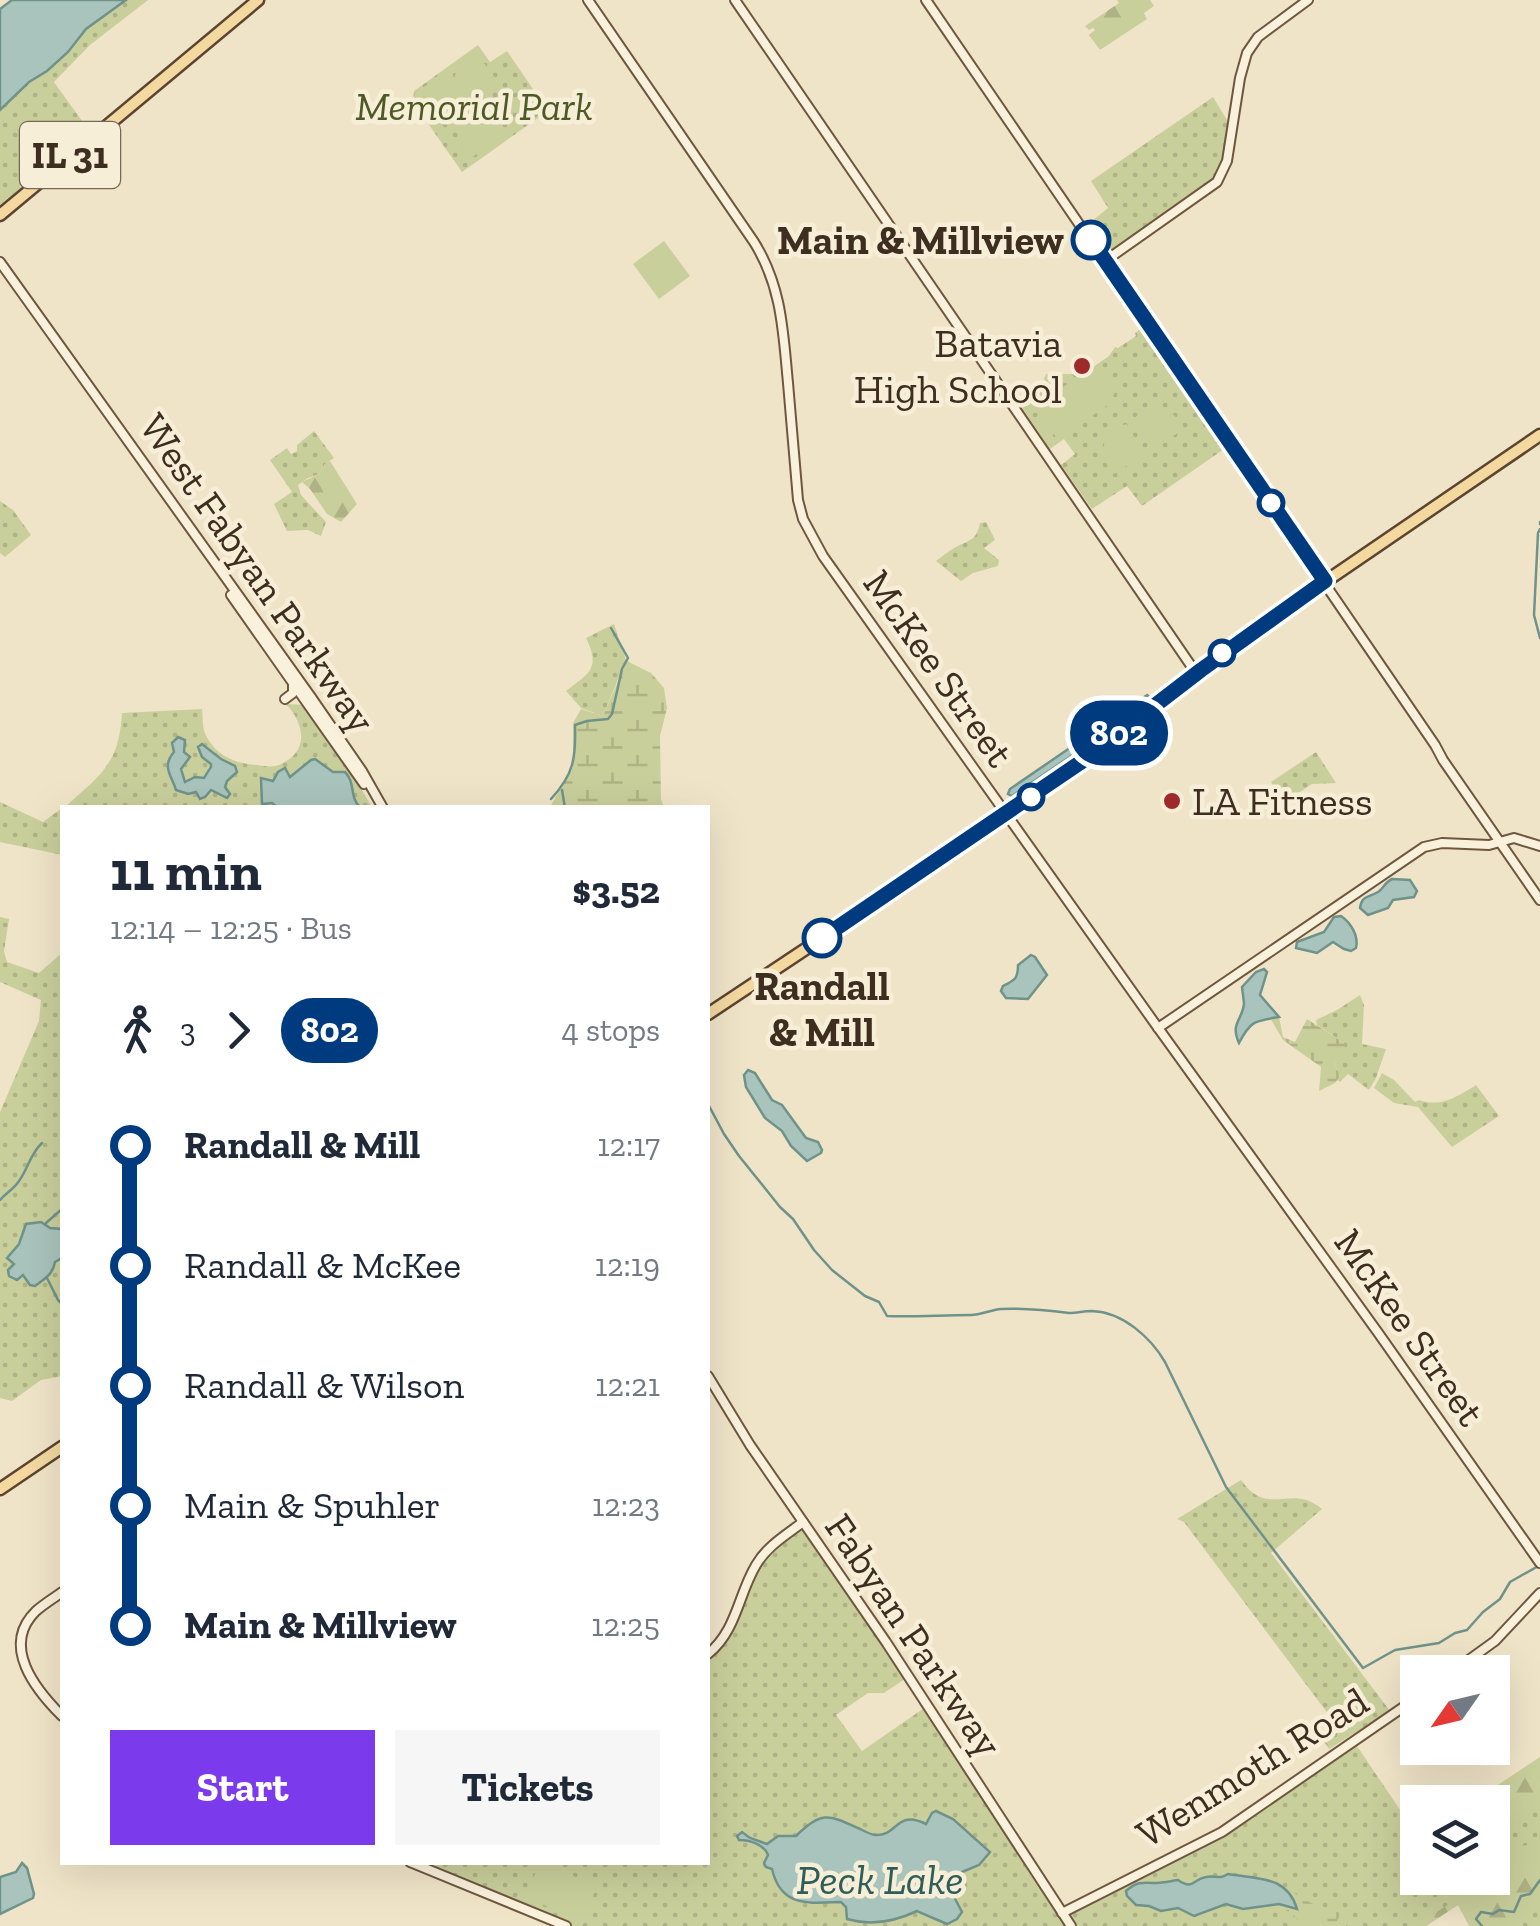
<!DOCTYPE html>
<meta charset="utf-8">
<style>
body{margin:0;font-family:"Zilla Slab",serif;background:#f6f6f7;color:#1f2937;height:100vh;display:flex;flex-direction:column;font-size:38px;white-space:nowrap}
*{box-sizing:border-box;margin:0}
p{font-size:32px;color:#747a83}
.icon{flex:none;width:55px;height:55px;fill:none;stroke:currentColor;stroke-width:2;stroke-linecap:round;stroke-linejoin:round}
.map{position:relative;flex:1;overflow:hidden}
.panel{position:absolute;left:60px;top:805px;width:650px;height:1060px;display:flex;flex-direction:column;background:#fff;border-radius:0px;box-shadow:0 10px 40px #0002}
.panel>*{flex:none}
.badge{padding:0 20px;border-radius:32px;font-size:35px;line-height:65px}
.needle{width:65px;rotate:236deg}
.buttons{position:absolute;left:1400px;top:1655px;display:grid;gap:20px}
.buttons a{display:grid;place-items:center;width:110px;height:110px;border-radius:0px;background:#fff;box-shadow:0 10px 40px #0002;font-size:50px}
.map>.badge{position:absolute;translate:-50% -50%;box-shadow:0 0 0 5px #fff}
.legs{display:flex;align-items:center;gap:15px;height:110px;padding:0 50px;font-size:32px}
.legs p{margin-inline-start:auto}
.summary{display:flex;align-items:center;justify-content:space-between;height:170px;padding:0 50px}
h1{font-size:55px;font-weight:700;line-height:75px}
.cta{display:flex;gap:20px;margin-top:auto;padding:20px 50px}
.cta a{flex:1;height:115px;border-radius:0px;background:#7c3aed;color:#fff;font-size:40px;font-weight:700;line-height:115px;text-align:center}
.cta a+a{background:#f6f6f7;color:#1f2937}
ul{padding:0 50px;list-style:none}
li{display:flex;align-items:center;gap:35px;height:120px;font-size:38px}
li i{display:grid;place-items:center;width:15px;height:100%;margin:0 12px;background:currentColor}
li i::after{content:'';width:25px;height:25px;margin:-12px;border:8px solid;border-radius:50%;background:#fff}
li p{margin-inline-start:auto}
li:first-child i{background:linear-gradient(#0000 50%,currentColor 0)}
li:last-child i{background:linear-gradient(currentColor 50%,#0000 0)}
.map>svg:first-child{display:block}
</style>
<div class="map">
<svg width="1540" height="1926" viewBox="0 0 1540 1926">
<defs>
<pattern id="grass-dots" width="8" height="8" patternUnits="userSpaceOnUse" patternTransform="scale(2.5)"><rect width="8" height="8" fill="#c9cf9b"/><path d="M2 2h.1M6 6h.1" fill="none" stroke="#aeb285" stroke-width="1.8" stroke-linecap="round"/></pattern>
<pattern id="forest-firs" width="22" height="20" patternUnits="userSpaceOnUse" patternTransform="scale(2.5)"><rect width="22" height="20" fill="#c9cf9b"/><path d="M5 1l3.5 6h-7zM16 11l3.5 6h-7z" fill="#aeb285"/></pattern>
<pattern id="wetland-marsh" width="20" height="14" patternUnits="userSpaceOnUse" patternTransform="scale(2.5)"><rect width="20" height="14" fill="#c9cf9b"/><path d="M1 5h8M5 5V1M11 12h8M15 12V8" fill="none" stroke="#aeb285"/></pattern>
</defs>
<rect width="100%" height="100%" fill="#f0e4c8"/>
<g fill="url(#grass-dots)">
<polygon points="126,0 148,0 90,45 54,82 90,132 0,205 0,110 29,82 47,71 68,52 86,29"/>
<polygon points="478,45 490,62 507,51 548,111 462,172 413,102 414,91"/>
<polygon points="1213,97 1230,125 1221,168 1214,181 1107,255 1087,225 1108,208 1091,181"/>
<polygon points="1141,329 1145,329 1227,447 1142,506 1127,486 1092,509 1061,465 1075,454 1064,439 1050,449 1019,403 1047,384 1044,379 1046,374 1083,374 1109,356 1115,347 1118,348 1136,336 1135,333"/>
<polygon points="314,431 334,458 325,464 319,474 308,478 298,485 301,495 326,522 321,536 308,530 287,531 274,504 292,492 270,460 287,448 291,454 297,451 297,445"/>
<polygon points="0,501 13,510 31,535 5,557 0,553"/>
<path d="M 986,522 L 995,540 L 984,548 L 999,560 L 998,566 L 973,573 L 961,581 L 936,561 C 943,556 951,549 958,546 C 972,539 977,539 980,523 Z"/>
<path d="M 614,624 L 626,660 L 603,716 L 581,708 L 566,691 C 589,673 601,669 586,638 Z"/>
<path d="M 286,704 L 305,705 L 353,775 L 372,807 L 64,808 C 100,775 119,765 122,713 L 202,709 C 203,716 202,727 205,733 C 214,755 236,764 257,765 C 265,766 274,768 281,764 C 310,751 304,723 286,704 Z"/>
<polygon points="1316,752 1336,783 1312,784 1282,804 1280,797 1271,782"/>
<polygon points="0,802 43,822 62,808 62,855 0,842"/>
<polygon points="0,917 9,919 4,951 7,962 39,973 62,953 62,1376 41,1380 12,1401 0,1398 0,1112 39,1021 41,1000 0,982"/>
<polygon points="1360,995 1364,1005 1362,1044 1386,1049 1376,1078 1369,1090 1348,1074 1340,1082 1337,1080 1340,1076 1334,1062 1344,1043 1317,1025 1316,1020 1337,1010"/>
<path d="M 1382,1073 L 1394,1080 L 1415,1102 L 1419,1100 C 1442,1108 1458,1096 1476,1085 L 1499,1116 L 1452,1147 L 1418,1107 L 1394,1103 L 1374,1088 Z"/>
<path d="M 1241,1480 C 1268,1519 1291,1482 1322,1509 L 1271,1553 L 1390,1711 L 1329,1749 L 1323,1740 L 1338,1727 L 1184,1522 L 1177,1519 Z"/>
<polygon points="803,1522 908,1677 884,1693 868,1693 836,1715 862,1751 927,1706 1071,1926 571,1926 433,1872 437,1862 708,1862 708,1658 727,1641 759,1561"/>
<polygon points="1355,1743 1417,1835 1418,1878 1492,1878 1492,1802 1540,1762 1540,1926 1472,1926 1458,1905 1426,1926 1075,1926 1069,1914 1215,1839"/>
</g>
<g fill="url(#forest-firs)">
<polygon points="1117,0 1150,0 1154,6 1144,13 1147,19 1100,50 1089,35 1095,30 1093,28 1089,30 1085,26 1119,3"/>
<polygon points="330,461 357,504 341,522 327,514 310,489 302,482 319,474 325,464"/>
<path d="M 1540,1757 L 1540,1808 C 1528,1817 1508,1824 1493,1828 L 1492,1802 L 1472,1802 Z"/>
<path d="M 1540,1840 L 1540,1893 L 1534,1900 L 1521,1926 L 1469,1926 L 1458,1905 L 1426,1926 L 1421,1926 L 1422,1921 L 1451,1903 L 1450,1893 L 1441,1898 L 1428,1888 L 1432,1884 L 1427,1878 L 1492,1878 L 1493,1847 C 1505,1840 1514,1848 1527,1845 C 1531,1844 1535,1842 1540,1840 Z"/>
</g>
<g fill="url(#wetland-marsh)">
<polygon points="627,661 651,673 664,688 667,708 660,736 661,799 664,807 550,807 573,767 573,723 581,709 603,716"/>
<polygon points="1279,1017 1283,1037 1295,1042 1307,1019 1344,1043 1345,1046 1334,1062 1340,1076 1335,1083 1319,1091 1321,1067 1283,1040 1270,1018"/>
<path d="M 1279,1885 C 1304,1897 1313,1908 1342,1913 L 1334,1925 L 1341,1925 L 1349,1920 L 1346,1926 L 1301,1926 C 1288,1898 1266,1914 1243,1909 C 1259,1907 1272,1900 1286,1907 L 1294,1900 Z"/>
</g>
<g fill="#c9cf9b">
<polygon points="475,51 495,78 494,83 462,106 457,100 454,114 436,130 414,97 415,93 448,71 454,80 457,67"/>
<path d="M 481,99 L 504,132 L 503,137 L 469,159 C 455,133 457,117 481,99 Z"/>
<polygon points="664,241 690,276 659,299 633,264"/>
<path d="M 1094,370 C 1115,371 1121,389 1108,405 L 1056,440 L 1055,435 C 1007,418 1073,378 1094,370 Z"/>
<path d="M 1155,407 C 1170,409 1178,416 1182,430 L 1156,448 L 1151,447 L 1132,420 L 1142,411 Z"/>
<path d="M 1126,424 L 1143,451 L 1142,456 L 1114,474 C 1096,455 1101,432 1126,424 Z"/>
<polygon points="540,1862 597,1886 583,1921 525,1897"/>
</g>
<g fill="#a9c4bc" stroke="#6f938a" stroke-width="2.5">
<polygon points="12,0 126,0 86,29 68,52 47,71 29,82 0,110 0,9"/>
<polygon points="1147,695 1149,697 1080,750 1012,796 1008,794 1010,789"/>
<path d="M 178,737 L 185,740 L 184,752 L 190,757 L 181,769 L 185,782 L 195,777 L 204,778 L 211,767 L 211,764 L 202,757 L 198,747 L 202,744 L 221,759 L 235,766 L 237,772 L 227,781 L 225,787 L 230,794 L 227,798 L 211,790 L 205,797 L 200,799 L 196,792 L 188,794 L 176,790 C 172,776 161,767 174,752 L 172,743 Z"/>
<path d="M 315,759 L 333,772 L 345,772 C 356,783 349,797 360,807 C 333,808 305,805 278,808 L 272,803 L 262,804 L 261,778 L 273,781 L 278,772 L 285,768 L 290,777 L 311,760 Z"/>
<path d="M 1392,879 L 1410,880 L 1417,891 L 1414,897 L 1393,900 L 1388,908 L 1368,915 L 1360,908 C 1362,895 1368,898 1378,892 C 1384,888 1385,882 1392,879 Z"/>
<path d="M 1341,916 C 1351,923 1359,936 1356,948 L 1351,951 L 1344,949 L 1333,942 L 1317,953 L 1296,948 L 1297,942 L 1324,932 L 1334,917 Z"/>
<path d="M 1031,955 L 1035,957 L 1047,975 L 1028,999 L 1006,998 L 1001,991 L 1003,986 C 1014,980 1018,980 1018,965 Z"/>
<path d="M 1264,969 L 1267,972 L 1260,995 L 1279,1017 C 1255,1021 1251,1020 1239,1043 C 1230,1023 1242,1021 1244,1004 C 1244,1002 1242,988 1242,987 L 1256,972 Z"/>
<polygon points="748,1070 755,1073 772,1100 782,1105 806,1138 818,1142 822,1150 821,1153 807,1161 791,1146 782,1131 765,1118 746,1087 744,1075"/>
<path d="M 41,1222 L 50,1228 L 62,1229 L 62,1258 L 55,1262 C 52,1276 45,1278 35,1286 L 30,1285 L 23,1275 L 17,1280 L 9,1276 L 8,1270 L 14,1264 L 7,1258 L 19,1244 L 26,1224 Z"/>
<path d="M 936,1811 L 953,1819 L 990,1852 L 979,1865 L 962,1872 L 953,1895 L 962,1912 L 957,1919 L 947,1924 L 917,1911 C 894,1922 871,1926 847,1919 L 846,1907 L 841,1902 C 809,1903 781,1908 772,1869 L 766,1867 L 764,1863 L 768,1855 C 764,1844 749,1840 739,1840 L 737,1836 L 742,1832 L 750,1838 L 767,1844 L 778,1836 L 796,1836 C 822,1810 829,1815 860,1829 C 862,1830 872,1835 875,1835 C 898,1837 895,1809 926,1824 L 932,1813 Z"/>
<polygon points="22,1863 27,1868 34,1894 33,1898 0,1914 0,1877 16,1872"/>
<path d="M 1228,1874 C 1256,1879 1287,1875 1297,1909 L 1279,1904 L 1243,1909 L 1226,1904 L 1194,1916 L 1178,1908 L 1161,1911 L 1149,1906 L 1136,1905 L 1127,1896 L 1126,1891 C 1136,1882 1142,1882 1154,1883 C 1162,1883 1171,1881 1178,1880 C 1194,1891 1192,1879 1206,1877 C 1216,1875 1219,1880 1228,1874 Z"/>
</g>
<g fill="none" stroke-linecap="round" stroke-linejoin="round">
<g stroke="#6f938a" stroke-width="2.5">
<polyline points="1540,522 1540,524"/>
<polyline points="1540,529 1538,533 1534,615 1540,638"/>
<polyline points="562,790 565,808"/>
<path d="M 551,799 C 574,774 576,758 575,725 L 587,721 L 608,719 L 612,714 L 622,669 L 628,658 L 611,628"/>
<path d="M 708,1104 L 724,1134 L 739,1156 L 780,1207 L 793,1219 L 814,1250 L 832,1270 L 865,1296 L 879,1302 L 887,1316 C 913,1317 943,1315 971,1315 C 981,1315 990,1310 1001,1309 C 1024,1308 1046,1310 1069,1313 C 1077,1313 1084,1311 1092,1311 C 1123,1312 1151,1338 1165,1362 L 1226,1487 L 1363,1668 L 1395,1650 L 1439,1643 L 1455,1633 L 1467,1630 L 1483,1612 L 1500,1599 L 1510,1582 L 1540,1565"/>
<path d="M 0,1200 C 6,1193 14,1189 19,1181 C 28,1169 30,1154 42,1143"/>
<polyline points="46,1223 62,1209"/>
<polyline points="47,1278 58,1300 62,1304"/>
<polyline points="1482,1926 1476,1919 1481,1912 1493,1914 1499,1910 1514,1912 1521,1896 1530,1894 1540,1880"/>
</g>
<defs>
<g id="secondary">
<path d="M 588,0 L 754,242 C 782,287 783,331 788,383 C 791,422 795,461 798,500 L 803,519 L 823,556 L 1156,1025 L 1379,1334 L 1540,1563"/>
<polyline points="735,0 1196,673"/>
<polyline points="926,0 1435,745 1443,760 1540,900"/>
<polyline points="1105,261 1217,182 1227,161 1240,78 1247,53 1258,37 1308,0"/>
<polyline points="0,262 311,697 362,771 383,808"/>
<polyline points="231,595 364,784"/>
<polyline points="285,699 293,693 293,684"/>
<polyline points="1158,1028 1424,847 1442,843 1489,845 1514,838 1540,846"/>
<polyline points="708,1376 750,1445 886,1642 1071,1926"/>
<path d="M 62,1592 C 54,1598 44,1604 36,1611 C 0,1646 36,1690 62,1716"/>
<path d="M 708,1654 C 737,1630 738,1595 756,1565 C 767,1546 786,1535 803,1522"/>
<polyline points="1452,1672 1495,1641 1540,1593"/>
<polyline points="410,1862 566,1926"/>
<polyline points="1062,1913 1222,1832 1418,1697"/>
</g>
<g id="primary">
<polyline points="0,215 258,0"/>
<polyline points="708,1014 1007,815 1084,760 1250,633 1540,435"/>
<polyline points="0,1489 62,1447"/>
</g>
</defs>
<use href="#secondary" stroke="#6f573f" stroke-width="12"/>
<use href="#primary" stroke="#5b4430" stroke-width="15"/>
<use href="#secondary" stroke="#faf1dc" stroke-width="8"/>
<use href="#primary" stroke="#f3d9a0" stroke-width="10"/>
</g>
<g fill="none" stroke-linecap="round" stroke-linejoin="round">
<defs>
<polyline id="line-1" points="822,938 1084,760 1201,670 1325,581 1091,240"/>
</defs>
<use href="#line-1" stroke="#fff" stroke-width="22"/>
<use href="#line-1" stroke="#003b80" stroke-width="15"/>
</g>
<g fill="#fff" stroke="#003b80" stroke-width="5">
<circle cx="1091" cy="240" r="18"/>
<circle cx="1271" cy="503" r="12"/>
<circle cx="1222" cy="653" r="12"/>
<circle cx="1031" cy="797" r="12"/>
<circle cx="822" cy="938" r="18"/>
</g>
<g fill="#9e2a2b" stroke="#f7eed8" stroke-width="4">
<circle cx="1082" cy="366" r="10"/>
<circle cx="1172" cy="801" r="10"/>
</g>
<g text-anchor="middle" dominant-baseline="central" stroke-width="9" stroke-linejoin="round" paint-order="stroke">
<rect fill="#f7eed8" stroke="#756857" stroke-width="2.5" x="20" y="122" width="100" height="66" rx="8"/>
<g font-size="38" font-weight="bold" fill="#3d2e20">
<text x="70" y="155">IL 31</text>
</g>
<g font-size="40" font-style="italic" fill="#4d5a26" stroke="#f7eed8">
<text x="474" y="106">Memorial Park</text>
</g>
<g font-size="40" font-weight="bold" fill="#3d2e20" stroke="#f7eed8" text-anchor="end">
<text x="1064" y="240">Main &amp; Millview</text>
<text x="822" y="986" text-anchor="middle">Randall<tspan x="822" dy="46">&amp; Mill</tspan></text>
</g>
<g font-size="40" fill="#3d2e20" stroke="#f7eed8" text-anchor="end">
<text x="1062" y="343">Batavia<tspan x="1062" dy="46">High School</tspan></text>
<text x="1192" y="801" text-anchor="start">LA Fitness</text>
</g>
<g font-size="40" fill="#3d2e20" stroke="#f7eed8">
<text transform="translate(258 573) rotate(55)">West Fabyan Parkway</text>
<text transform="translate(939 668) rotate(55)">McKee Street</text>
<text transform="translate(1410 1327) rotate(55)">McKee Street</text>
<text transform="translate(914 1635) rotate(56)">Fabyan Parkway</text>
<text transform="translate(1252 1767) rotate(-32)">Wenmoth Road</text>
</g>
<g font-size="42" font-style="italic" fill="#2f5d5a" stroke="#f7eed8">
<text x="880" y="1879">Peck Lake</text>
</g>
</g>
</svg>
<div class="buttons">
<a><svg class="needle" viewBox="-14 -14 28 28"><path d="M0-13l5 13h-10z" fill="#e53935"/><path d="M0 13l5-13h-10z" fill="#747a83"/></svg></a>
<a><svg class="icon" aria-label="layers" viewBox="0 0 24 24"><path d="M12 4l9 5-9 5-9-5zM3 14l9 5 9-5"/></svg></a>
</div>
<b class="badge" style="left:1119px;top:733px;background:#003b80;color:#fff">802</b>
<section class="panel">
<div class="summary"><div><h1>11 min</h1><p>12:14 – 12:25 · Bus</p></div><b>$3.52</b></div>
<div class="legs"><svg class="icon" aria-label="walk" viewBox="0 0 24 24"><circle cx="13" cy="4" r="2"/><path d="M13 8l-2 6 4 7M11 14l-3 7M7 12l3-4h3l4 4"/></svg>3<svg class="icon" aria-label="forward" viewBox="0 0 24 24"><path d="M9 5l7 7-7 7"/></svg><b class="badge" style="background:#003b80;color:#fff">802</b><p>4 stops</p></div>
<ul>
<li><i style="color:#003b80"></i><b>Randall &amp; Mill</b><p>12:17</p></li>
<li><i style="color:#003b80"></i><span>Randall &amp; McKee</span><p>12:19</p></li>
<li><i style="color:#003b80"></i><span>Randall &amp; Wilson</span><p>12:21</p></li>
<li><i style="color:#003b80"></i><span>Main &amp; Spuhler</span><p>12:23</p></li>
<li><i style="color:#003b80"></i><b>Main &amp; Millview</b><p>12:25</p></li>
</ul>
<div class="cta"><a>Start</a><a>Tickets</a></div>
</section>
</div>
